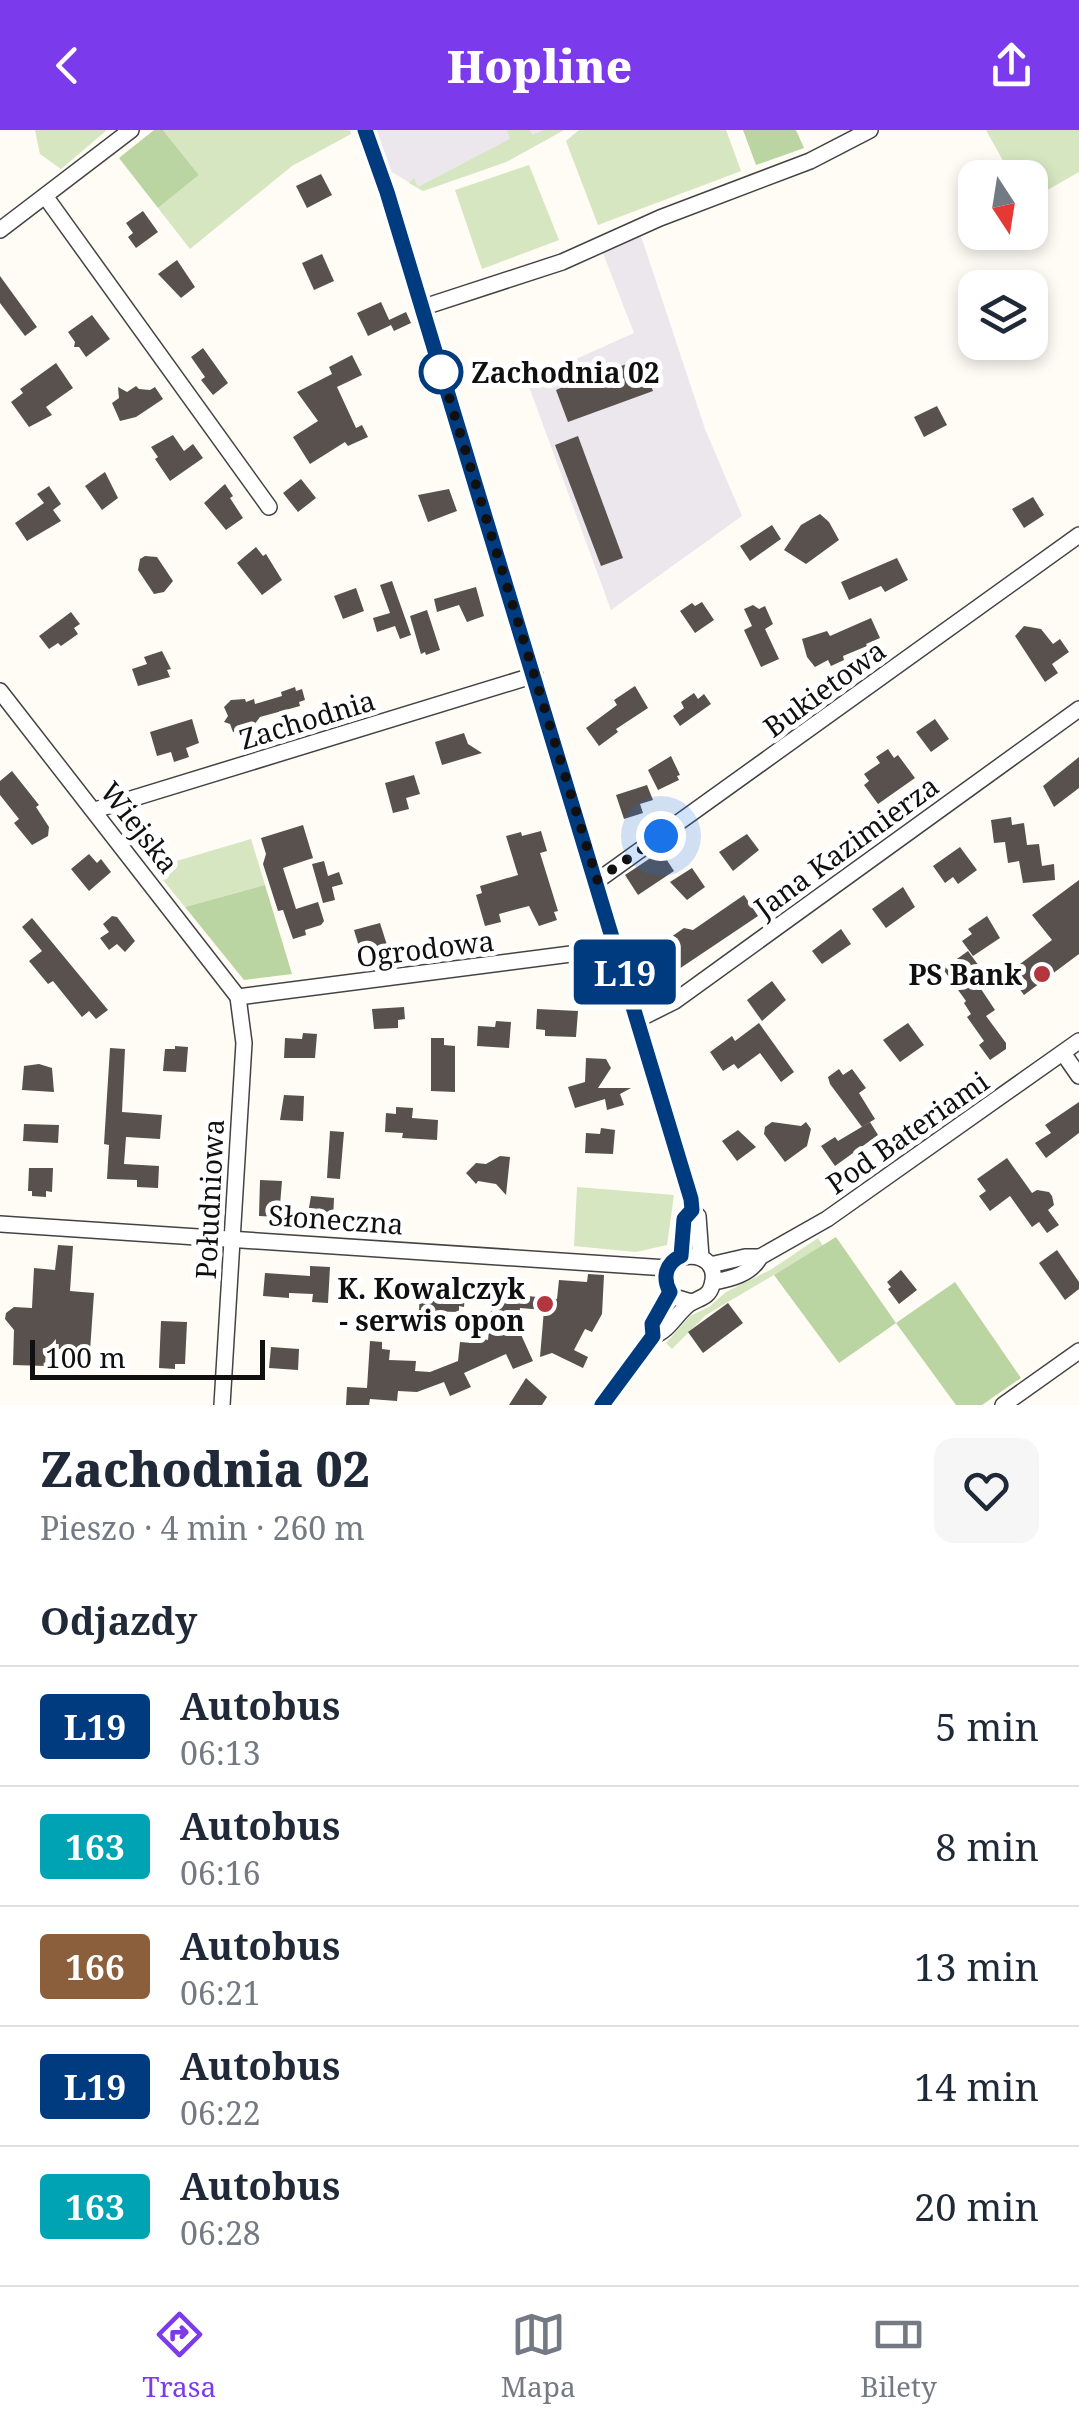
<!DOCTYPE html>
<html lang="pl">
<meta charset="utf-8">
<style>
body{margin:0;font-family:"Noto Serif",serif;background:#f6f6f7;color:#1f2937;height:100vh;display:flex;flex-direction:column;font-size:38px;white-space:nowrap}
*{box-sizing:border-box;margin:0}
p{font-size:32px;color:#747a83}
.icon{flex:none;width:55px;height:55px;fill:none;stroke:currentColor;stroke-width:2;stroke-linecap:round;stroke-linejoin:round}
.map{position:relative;height:1275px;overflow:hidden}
.side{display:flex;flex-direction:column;background:#fff;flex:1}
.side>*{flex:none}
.badge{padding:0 20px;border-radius:8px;font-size:35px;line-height:65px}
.needle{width:65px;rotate:168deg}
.controls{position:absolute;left:958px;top:30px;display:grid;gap:20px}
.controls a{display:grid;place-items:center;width:90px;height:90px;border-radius:20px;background:#fff;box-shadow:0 5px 15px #0003;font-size:50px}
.scale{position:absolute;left:30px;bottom:25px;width:235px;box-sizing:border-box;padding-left:10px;border:5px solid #101010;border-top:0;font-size:28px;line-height:35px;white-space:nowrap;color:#101010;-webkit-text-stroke:8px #fff;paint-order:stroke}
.you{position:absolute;width:50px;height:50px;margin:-25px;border:8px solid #fff;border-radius:50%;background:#1a73e8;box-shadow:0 0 0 15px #1a73e833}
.map>.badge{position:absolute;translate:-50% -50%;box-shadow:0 0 0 5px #fff}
h2{padding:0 40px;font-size:38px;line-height:90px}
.round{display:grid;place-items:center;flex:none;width:105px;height:105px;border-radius:20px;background:#f6f6f7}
.summary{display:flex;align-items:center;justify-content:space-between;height:170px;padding:0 40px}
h1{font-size:48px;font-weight:800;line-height:75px}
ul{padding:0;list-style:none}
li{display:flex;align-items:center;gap:30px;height:120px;padding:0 40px;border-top:2px solid #e0e1e3}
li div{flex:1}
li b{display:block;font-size:38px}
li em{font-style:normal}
li .badge{min-width:110px;font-weight:700;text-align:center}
header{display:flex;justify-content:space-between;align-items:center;height:130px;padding:0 40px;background:#7c3aed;color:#fff;font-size:45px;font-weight:800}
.tab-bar{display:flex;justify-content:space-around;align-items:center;height:140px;border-top:2px solid #e0e1e3;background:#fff;font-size:28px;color:#747a83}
.tab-bar a{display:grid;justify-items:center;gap:5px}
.tab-bar .selected{color:#7c3aed}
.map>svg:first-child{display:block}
</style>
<header><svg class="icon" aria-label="back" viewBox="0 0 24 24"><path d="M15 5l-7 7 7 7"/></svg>Hopline<svg class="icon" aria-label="share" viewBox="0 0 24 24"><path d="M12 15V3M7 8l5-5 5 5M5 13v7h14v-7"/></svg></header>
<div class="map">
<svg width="1079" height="1275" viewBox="0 0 1079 1275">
<rect width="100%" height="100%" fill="#fefcf5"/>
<g fill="#ece6ed">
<polygon points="373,0 564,0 506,32 423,61 387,39"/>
<polygon points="640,103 705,299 742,386 611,480 527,251 634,203 603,123"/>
</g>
<g fill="#d5e6c0">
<polygon points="35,0 107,0 61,39 40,24"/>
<polygon points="163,0 350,0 351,4 292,36 190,119 158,78 199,45"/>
<polygon points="507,0 530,0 532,5 544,0 564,0 506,32 423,61 409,53 414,48 418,57 510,9"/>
<polygon points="579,0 726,0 741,41 598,95 566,11"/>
<polygon points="986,0 1079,0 1079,42 1030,70 1030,48 1012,47"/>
<polygon points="529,35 559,110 482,139 455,60"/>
<polygon points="251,709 265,755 185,777 153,738"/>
<polygon points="577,1057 674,1065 667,1115 636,1122 574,1116"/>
<polygon points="818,1108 823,1116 706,1185 672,1219 666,1213 690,1186 709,1177 726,1162 772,1139"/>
</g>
<g fill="#bad5a1">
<polygon points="154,0 163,0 199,45 158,78 119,28"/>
<polygon points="743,0 796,0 804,18 756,35"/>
<polygon points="265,755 292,844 244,850 185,777"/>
<polygon points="836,1107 896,1193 955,1152 1021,1248 982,1275 956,1275 896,1193 839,1233 774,1145"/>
</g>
<g fill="#58514e">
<polygon points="321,44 332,65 307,78 296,56"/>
<polygon points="143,81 158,102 136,118 128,107 133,103 126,93"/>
<polygon points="322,124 334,151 314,160 302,133"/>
<polygon points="177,130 195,157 181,168 158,144"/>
<polygon points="0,146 37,197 25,206 0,173"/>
<polygon points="381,172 391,194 389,190 406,182 411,193 394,201 391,195 368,206 357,183"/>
<polygon points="92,185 110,209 86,227 79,217 74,217 75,212 68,202"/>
<polygon points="203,218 228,253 213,265 201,250 205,247 191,227"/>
<polygon points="352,225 362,245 337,257 356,298 362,295 368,307 348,316 345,312 310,334 293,307 318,291 297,262 332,244 329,237"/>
<polygon points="641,229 653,261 568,292 556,260 565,256 560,242 579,236 584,249"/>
<polygon points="56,233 73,258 46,277 52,285 29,297 11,272 23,263 20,259"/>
<polygon points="136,256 139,259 150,260 155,257 163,269 136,287 120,291 112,273 119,268 118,257 127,262"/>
<polygon points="937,276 947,295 924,307 914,287"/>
<polygon points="173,305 184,321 193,314 203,328 170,351 155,329 158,327 151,317"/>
<polygon points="578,306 623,428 601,436 555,315"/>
<polygon points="105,342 118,368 102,380 85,356"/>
<polygon points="301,349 316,368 298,382 283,363"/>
<polygon points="225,354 233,366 230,368 243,388 226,400 204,373"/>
<polygon points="49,356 61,374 53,380 61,391 27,411 15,393 44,373 37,364"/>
<polygon points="449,359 457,381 428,392 418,365"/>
<polygon points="1033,367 1044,385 1024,398 1012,379"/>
<polygon points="820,384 829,392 839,410 806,434 784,420 801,395"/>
<polygon points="772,395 781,409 750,431 740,416"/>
<polygon points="256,417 263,426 266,424 282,450 262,465 237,433"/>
<polygon points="145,426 157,427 173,451 164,462 154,464 138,440 140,429"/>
<polygon points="897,428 908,450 885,462 881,456 849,470 841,452"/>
<polygon points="392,451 411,505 400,509 395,496 377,502 373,488 390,483 380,455"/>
<polygon points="476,457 484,486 467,492 459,475 437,482 434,469"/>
<polygon points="356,458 364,481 343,489 334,466"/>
<polygon points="702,472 714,490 695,503 680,481 692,473 695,476"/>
<polygon points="753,475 759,479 765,476 773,494 765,499 779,529 761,537 744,500 752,496 744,479"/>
<polygon points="427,480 440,520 426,525 425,522 421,524 410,486"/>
<polygon points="71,482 80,494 74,498 78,504 61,516 58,513 49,519 39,506"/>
<polygon points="871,488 880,508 866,514 867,516 843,526 844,530 831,536 828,530 815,537 807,527 802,509 827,501 830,506"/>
<polygon points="1024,496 1041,499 1053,514 1060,509 1069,522 1052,534 1058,543 1045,552 1015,506"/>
<polygon points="162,521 171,539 167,540 170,547 138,556 132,539 147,534 144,527"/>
<polygon points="635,556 648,578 616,599 618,602 599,616 586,598 617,575 614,570"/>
<polygon points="295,557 296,561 302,559 305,570 299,572 300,576 260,587 254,595 233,602 230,594 224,592 228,586 224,577 231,570 245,569 246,572 254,569 255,574 282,566 281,562"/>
<polygon points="694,563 698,569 704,564 711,574 680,596 673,586 684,578 681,572"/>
<polygon points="192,589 199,613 186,618 189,627 174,632 171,622 157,626 150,602"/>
<polygon points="935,589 949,609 931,622 916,602"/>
<polygon points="464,603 468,614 482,623 442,635 435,612"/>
<polygon points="888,619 894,628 898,625 915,648 878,674 864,655 869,651 864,644 880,633 876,627"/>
<polygon points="671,626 680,645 677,646 679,650 658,660 648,640"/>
<polygon points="1079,627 1079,658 1054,677 1043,656"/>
<polygon points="12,641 39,675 36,677 49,697 48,706 32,715 14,693 19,689 0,665 0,651"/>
<polygon points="414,645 420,664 406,668 409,679 393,683 385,653"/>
<polygon points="647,655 653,670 640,674 643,683 624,689 616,665"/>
<polygon points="1011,687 1012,695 1024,693 1027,715 1039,714 1042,736 1054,734 1055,750 1023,753 1019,731 1008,733 1005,712 994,713 991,690"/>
<polygon points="303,695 313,728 283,738 296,779 318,772 324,791 321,795 305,800 306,805 293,809 283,780 278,781 263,734 266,724 261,708"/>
<polygon points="541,701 547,721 540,723 558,781 554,782 557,790 539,796 529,776 499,784 501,792 485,796 476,765 482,763 480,756 518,745 506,706 521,702 522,706"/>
<polygon points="747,704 759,720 733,741 719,722"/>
<polygon points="960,717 977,740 958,754 953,747 945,753 933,736"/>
<polygon points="661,721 674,741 638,765 625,745"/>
<polygon points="89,724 97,733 101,729 111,742 89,761 71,739"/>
<polygon points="324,731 328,746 339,742 343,754 332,757 335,770 323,773 312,734"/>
<polygon points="692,738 705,757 687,770 670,752"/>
<polygon points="1079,750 1079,824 1024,865 1008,843 1052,810 1032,785"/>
<polygon points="903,757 915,777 886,798 872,779"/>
<polygon points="744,765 758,786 676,841 658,816 684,798 693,800"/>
<polygon points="112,786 117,787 135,811 125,822 117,814 109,820 100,808 109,802 103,794"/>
<polygon points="987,786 1000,808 973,826 962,811 972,804 968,799"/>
<polygon points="32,788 108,880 96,889 89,881 82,887 53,851 48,854 29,831 42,821 22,797"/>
<polygon points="380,793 387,815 361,823 354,800"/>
<polygon points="841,799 851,814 822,834 812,821"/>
<polygon points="968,821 979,836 971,844 995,880 986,886 1006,913 1006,919 990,930 979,915 984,911 967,887 971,884 964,873 966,871 943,839"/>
<polygon points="772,851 786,870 762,891 747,870"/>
<polygon points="404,877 405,889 398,890 398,898 374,899 372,879"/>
<polygon points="537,879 578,881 576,907 545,906 545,900 536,899"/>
<polygon points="496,891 511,892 509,918 477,916 478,896 495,897"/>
<polygon points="759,893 794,942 781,952 760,923 738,939 734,934 723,941 710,922 732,906 735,911"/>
<polygon points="908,893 924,915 900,932 883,910"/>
<polygon points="303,903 317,904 315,928 284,928 285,908 302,909"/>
<polygon points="431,908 444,908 444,915 455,916 455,962 431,961"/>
<polygon points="175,916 188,917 186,942 163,941 165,919 175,919"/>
<polygon points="110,918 125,919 122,982 162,985 160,1009 126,1007 124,1034 159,1036 158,1058 137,1057 137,1050 107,1049 109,1015 104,1014"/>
<polygon points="586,928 606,929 611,938 598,958 631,958 620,964 624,975 607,980 605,969 575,978 568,957 585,952"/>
<polygon points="39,934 52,938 54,962 22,960 24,936"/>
<polygon points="839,939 843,945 852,939 866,958 859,963 875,989 862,997 830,954 828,947"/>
<polygon points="284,965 304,966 303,991 280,990"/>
<polygon points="1079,972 1079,1003 1046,1028 1035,1013 1051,1003 1045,995"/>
<polygon points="396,977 413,978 412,988 438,990 437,1010 402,1008 403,1003 385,1002 386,983 396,984"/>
<polygon points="772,992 801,996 806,992 811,999 807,1016 785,1032 764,1004 765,997"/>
<polygon points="870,992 878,1005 835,1036 821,1016 835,1007 838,1011"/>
<polygon points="24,994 59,995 58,1013 23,1011"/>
<polygon points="601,998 615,1000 613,1024 585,1023 586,1003 600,1004"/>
<polygon points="738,1000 756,1017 737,1031 722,1011"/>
<polygon points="330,1001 344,1002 340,1049 327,1048"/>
<polygon points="500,1026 510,1027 506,1065 496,1054 478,1051 476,1054 466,1043 476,1033 486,1034"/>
<polygon points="1007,1028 1032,1063 1037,1060 1049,1062 1052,1066 1054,1075 1048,1080 1059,1095 1047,1103 1039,1092 1032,1097 1010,1066 990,1081 979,1066 986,1061 977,1049"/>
<polygon points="29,1038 53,1038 52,1062 46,1061 46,1067 32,1066 32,1061 28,1061"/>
<polygon points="260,1050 282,1051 279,1087 259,1086"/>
<polygon points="311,1066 334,1068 333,1091 307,1089"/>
<polygon points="58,1115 73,1116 70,1161 94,1163 90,1221 46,1218 45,1236 13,1235 14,1200 5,1189 6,1183 14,1177 32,1178 34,1138 55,1140"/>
<polygon points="1057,1120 1079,1152 1079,1159 1065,1170 1039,1133"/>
<polygon points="310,1136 330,1137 328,1173 312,1172 313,1164 289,1163 289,1168 263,1166 265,1143 310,1146"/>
<polygon points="901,1140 917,1160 899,1174 888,1159 891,1157 887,1152"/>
<polygon points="588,1144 604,1145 602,1184 592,1202 585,1199 574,1220 588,1227 583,1238 552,1223 540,1227 544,1180 520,1178 518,1198 533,1231 513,1239 506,1224 464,1243 471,1257 450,1266 444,1252 417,1262 398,1261 397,1271 370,1269 369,1275 346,1275 347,1257 367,1258 370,1211 382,1212 382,1219 390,1220 389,1230 416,1231 415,1241 430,1242 458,1231 460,1212 472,1213 472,1207 488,1210 492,1170 498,1170 499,1163 557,1169 559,1150 587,1152"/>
<polygon points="420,1159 465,1162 464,1177 459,1176 459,1182 419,1181"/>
<polygon points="728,1173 743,1193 703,1223 688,1202"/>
<polygon points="161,1191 187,1192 185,1234 175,1234 175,1239 159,1238"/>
<polygon points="271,1217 299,1219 298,1240 269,1238"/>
<polygon points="526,1248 547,1267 542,1275 509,1275"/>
</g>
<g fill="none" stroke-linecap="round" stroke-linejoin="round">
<defs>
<g id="minor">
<polyline points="365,0 387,62 690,1062 691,1080 698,1086 701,1127"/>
<polyline points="45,66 269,377"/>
<polyline points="0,100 131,0"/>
<polyline points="421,178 562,132 660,88 810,31 870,0"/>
<polyline points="0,561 238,867 244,913 222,1275"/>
<polyline points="95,680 535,545"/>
<polyline points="597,751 1079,405"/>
<polyline points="238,867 617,818"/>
<polyline points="639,889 675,871 1079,579"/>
<polyline points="1063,923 1079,946"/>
<polyline points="0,1094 667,1138"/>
<polyline points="681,1125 684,1089 691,1080"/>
<polyline points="710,1135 745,1127 760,1127"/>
<path d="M 713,1152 C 731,1149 751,1144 760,1127 L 827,1089 L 1079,911"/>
<polyline points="653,1206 652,1193 670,1162"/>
<path d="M 602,1275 L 653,1206 C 670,1200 675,1185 689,1174 C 698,1168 709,1168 712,1155 C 720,1127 689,1119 671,1133 L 665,1150 L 674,1167 L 691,1172"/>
<polyline points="1003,1275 1079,1221"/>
</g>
</defs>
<use href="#minor" stroke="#434343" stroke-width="18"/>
<use href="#minor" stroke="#fff" stroke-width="15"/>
</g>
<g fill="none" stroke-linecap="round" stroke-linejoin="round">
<defs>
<path id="line" d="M 365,0 L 387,62 L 691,1069 L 692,1080 L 684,1089 L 681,1126 C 666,1133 662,1147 670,1162 L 652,1194 L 653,1206 L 602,1275"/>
</defs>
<use href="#line" stroke="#fff" stroke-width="22"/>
<use href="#line" stroke="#003b80" stroke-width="15"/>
<polyline stroke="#101010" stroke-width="10" stroke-dasharray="0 18" points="441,242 440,238 597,750 661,706"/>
</g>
<circle fill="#fff" stroke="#003b80" stroke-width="5" cx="441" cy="242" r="20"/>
<g fill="#b3353e" stroke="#fff" stroke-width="4">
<circle cx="1042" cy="844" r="10"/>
<circle cx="545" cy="1174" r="10"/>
</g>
<g text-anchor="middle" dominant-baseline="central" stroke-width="10" stroke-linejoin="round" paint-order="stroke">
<g font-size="28" font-weight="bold" fill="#101010" stroke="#fff" text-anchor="start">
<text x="471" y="242">Zachodnia 02</text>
</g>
<g font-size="28" fill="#101010" stroke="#fff">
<text transform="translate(824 558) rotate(-36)">Bukietowa</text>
<text transform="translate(307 589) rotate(-17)">Zachodnia</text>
<text transform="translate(140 697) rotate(52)">Wiejska</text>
<text transform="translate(846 716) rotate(-36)">Jana Kazimierza</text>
<text transform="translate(425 818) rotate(-7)">Ogrodowa</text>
<text transform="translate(907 1002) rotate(-35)">Pod Bateriami</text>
<text transform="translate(209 1069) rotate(-87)">Południowa</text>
<text transform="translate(336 1089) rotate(4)">Słoneczna</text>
</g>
<g font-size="28" font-weight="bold" fill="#101010" stroke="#fff" text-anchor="end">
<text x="1022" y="844">PS Bank</text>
<text x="525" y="1158">K. Kowalczyk<tspan x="525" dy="32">- serwis opon</tspan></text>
</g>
</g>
</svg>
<div class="controls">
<a><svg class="needle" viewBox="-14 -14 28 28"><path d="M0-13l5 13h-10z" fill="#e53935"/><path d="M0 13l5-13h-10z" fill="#747a83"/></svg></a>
<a><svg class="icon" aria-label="layers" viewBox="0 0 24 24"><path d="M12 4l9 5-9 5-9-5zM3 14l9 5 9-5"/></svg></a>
</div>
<div class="scale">100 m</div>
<div class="you" style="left:661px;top:706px"></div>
<b class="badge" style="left:625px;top:842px;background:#003b80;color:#fff">L19</b>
</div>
<section class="side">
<div class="summary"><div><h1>Zachodnia 02</h1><p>Pieszo · 4 min · 260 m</p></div><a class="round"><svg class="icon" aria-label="heart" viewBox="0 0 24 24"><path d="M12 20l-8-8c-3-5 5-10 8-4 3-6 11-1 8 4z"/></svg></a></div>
<h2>Odjazdy</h2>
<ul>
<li><span class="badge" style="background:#003b80;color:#fff">L19</span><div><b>Autobus</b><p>06:13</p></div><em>5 min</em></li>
<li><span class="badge" style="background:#00a3b4;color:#fff">163</span><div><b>Autobus</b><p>06:16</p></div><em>8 min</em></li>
<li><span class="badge" style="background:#8b5e3c;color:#fff">166</span><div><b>Autobus</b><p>06:21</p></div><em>13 min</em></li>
<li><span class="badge" style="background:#003b80;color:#fff">L19</span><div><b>Autobus</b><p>06:22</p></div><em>14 min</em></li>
<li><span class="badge" style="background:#00a3b4;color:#fff">163</span><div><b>Autobus</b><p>06:28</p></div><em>20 min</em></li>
</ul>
</section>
<nav class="tab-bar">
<a class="selected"><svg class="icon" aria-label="directions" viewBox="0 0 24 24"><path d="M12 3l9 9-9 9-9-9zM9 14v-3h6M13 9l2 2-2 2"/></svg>Trasa</a>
<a><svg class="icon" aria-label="map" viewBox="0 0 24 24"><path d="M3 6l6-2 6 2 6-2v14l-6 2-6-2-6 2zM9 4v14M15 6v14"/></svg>Mapa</a>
<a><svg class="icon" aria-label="tickets" viewBox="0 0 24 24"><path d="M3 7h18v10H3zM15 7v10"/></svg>Bilety</a>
</nav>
